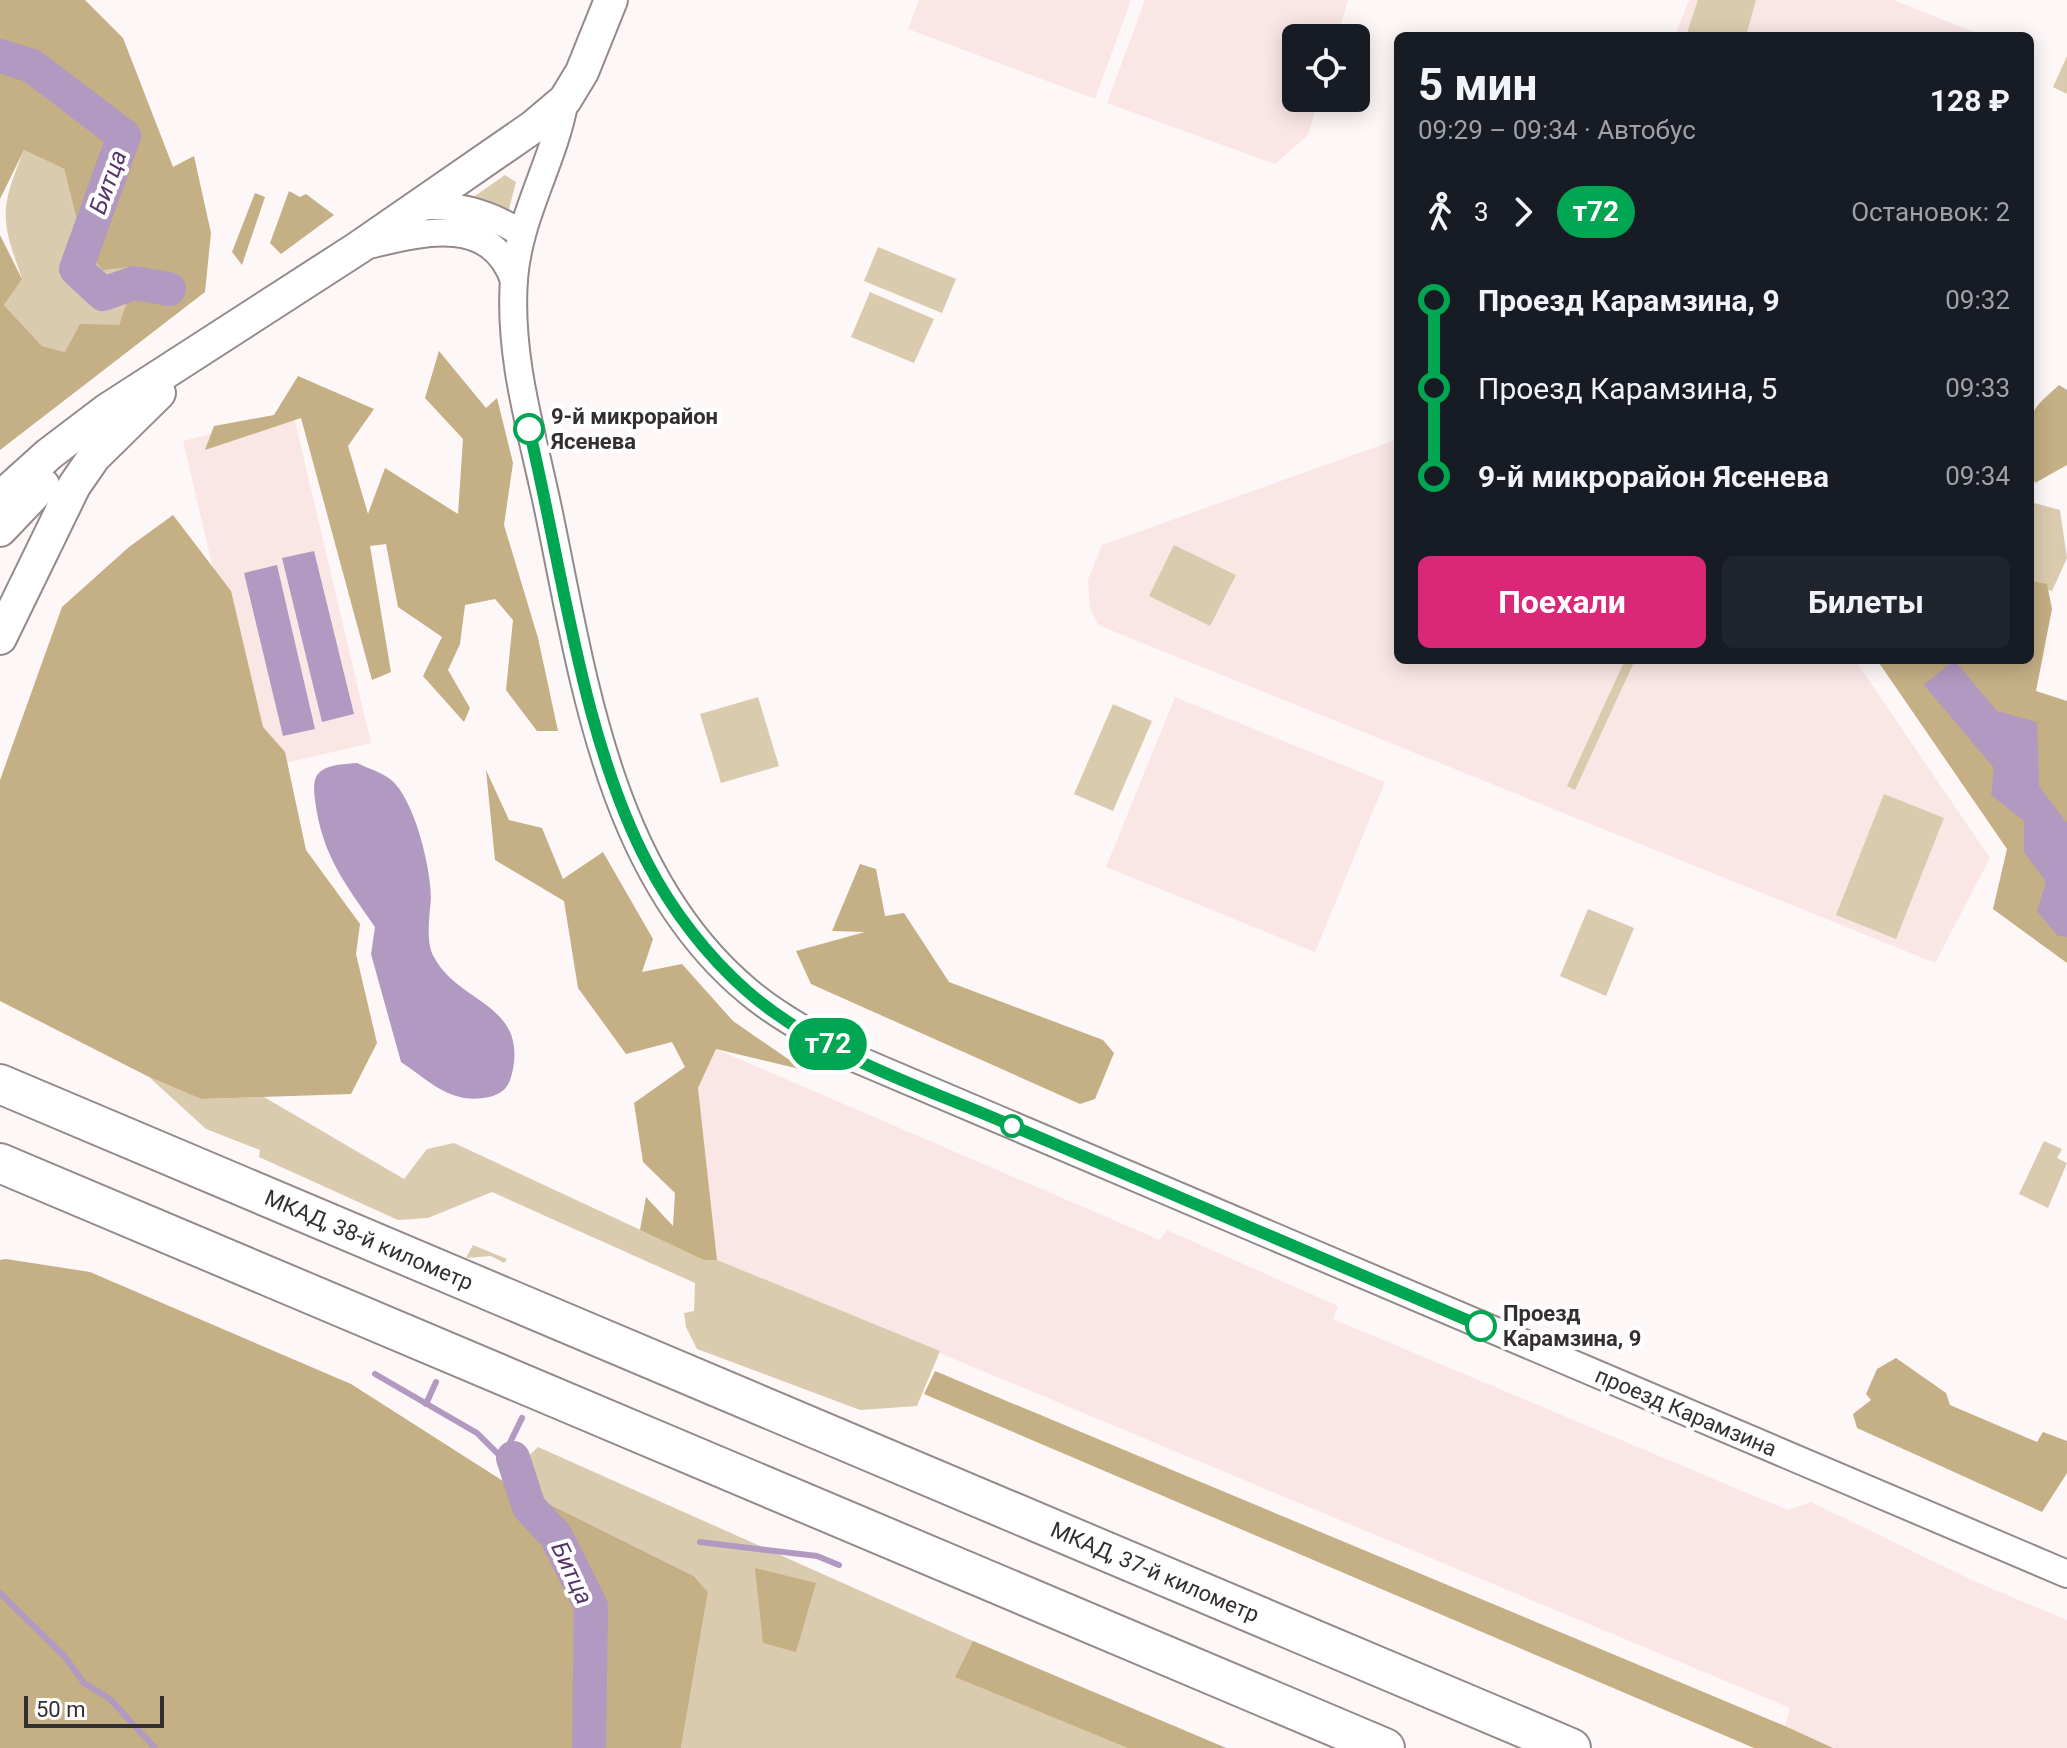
<!DOCTYPE html>
<html lang="ru">
<meta charset="utf-8">
<style>
body{margin:0;font-family:Roboto,sans-serif;background:#20242c;color:#f1f3f6;height:100vh;display:flex;flex-direction:column;font-size:30px;white-space:nowrap}
*{box-sizing:border-box;margin:0}
p{font-size:26px;color:#9ea1a6}
.icon{flex:none;width:44px;height:44px;fill:none;stroke:currentColor;stroke-width:2;stroke-linecap:round;stroke-linejoin:round}
.map{position:relative;flex:1;overflow:hidden}
.panel{position:absolute;left:1394px;top:32px;width:640px;height:632px;display:flex;flex-direction:column;background:#171b24;border-radius:12px;box-shadow:0 4px 20px #0003}
.panel>*{flex:none}
.badge{padding:0 16px;border-radius:26px;font-size:28px;line-height:52px}
.tools{position:absolute;left:1282px;top:24px;display:grid;gap:16px}
.tools a{display:grid;place-items:center;width:88px;height:88px;border-radius:12px;background:#171b24;box-shadow:0 4px 20px #0003;font-size:40px}
.scale{position:absolute;left:24px;bottom:20px;width:140px;box-sizing:border-box;padding-left:8px;border:4px solid #342f2f;border-top:0;font-size:22px;line-height:28px;white-space:nowrap;color:#342f2f;-webkit-text-stroke:6px #fff;paint-order:stroke}
.map>.badge{position:absolute;translate:-50% -50%;box-shadow:0 0 0 4px #fff}
.legs{display:flex;align-items:center;gap:12px;height:88px;padding:0 24px;font-size:26px}
.legs p{margin-inline-start:auto}
.summary{display:flex;align-items:center;justify-content:space-between;height:136px;padding:0 24px}
h1{font-size:44px;font-weight:700;line-height:60px}
.action{display:flex;gap:16px;margin-top:auto;padding:16px 24px}
.action a{flex:1;height:92px;border-radius:12px;background:#db2777;color:#fff;font-size:32px;font-weight:700;line-height:92px;text-align:center}
.action a+a{background:#20242c;color:#f1f3f6}
ul{padding:0 24px;list-style:none}
li{display:flex;align-items:center;gap:28px;height:88px;font-size:30px}
li i{display:grid;place-items:center;width:12px;height:100%;margin:0 10px;background:currentColor}
li i::after{content:'';width:20px;height:20px;margin:-10px;border:6px solid;border-radius:50%;background:#171b24}
li p{margin-inline-start:auto}
li:first-child i{background:linear-gradient(#0000 50%,currentColor 0)}
li:last-child i{background:linear-gradient(currentColor 50%,#0000 0)}
.map>svg:first-child{display:block}
</style>
<div class="map">
<svg width="2067" height="1748" viewBox="0 0 2067 1748">
<rect width="100%" height="100%" fill="#fef7f7"/>
<g fill="#fbe6e6">
<polygon points="919,0 1131,0 1095,99 908,29"/>
<polygon points="1145,0 1348,0 1337,38 1296,38 1296,98 1319,98 1308,135 1275,164 1107,103"/>
<polygon points="1689,0 1893,0 1984,36 1675,36"/>
<polygon points="293,413 371,743 260,769 183,441"/>
<polygon points="1398,439 1398,660 1855,660 1990,858 1935,963 1098,625 1090,608 1088,580 1102,545"/>
<polygon points="1175,697 1385,782 1315,952 1106,867"/>
<polygon points="716,1049 1160,1240 1167,1230 1338,1306 1333,1319 1788,1510 1811,1502 1976,1582 2067,1620 2067,1748 1833,1748 1785,1726 1790,1708 717,1260 698,1088"/>
</g>
<g fill="#dbcbae">
<polygon points="1698,0 1756,0 1746,36 1686,36"/>
<polygon points="2067,56 2067,94 2053,87"/>
<path d="M 24,150 L 64,169 L 84,249 L 140,265 L 119,325 L 65,352 L 42,346 L 4,305 L 22,278 C 0,219 0,209 24,150 Z"/>
<polygon points="505,175 516,182 508,213 462,205"/>
<polygon points="878,247 956,279 942,313 864,281"/>
<polygon points="870,292 934,319 914,363 851,337"/>
<polygon points="2030,502 2060,510 2067,558 2052,591 2030,585"/>
<polygon points="1174,545 1236,575 1210,626 1149,596"/>
<polygon points="1625,660 1635,660 1575,790 1567,786"/>
<polygon points="758,697 779,766 721,783 700,714"/>
<polygon points="1113,704 1152,721 1113,811 1074,794"/>
<polygon points="1884,794 1944,818 1896,939 1836,915"/>
<polygon points="1588,909 1634,928 1606,996 1560,976"/>
<polygon points="149,1077 201,1099 264,1097 404,1179 427,1149 454,1143 703,1259 717,1260 940,1351 917,1406 860,1410 697,1349 686,1327 684,1313 694,1311 695,1283 492,1192 428,1218 398,1220 259,1157 260,1150 206,1129"/>
<polygon points="2044,1141 2062,1149 2057,1158 2067,1163 2048,1208 2019,1194"/>
<polygon points="473,1245 507,1259 504,1263 491,1256 466,1258"/>
<polygon points="538,1447 973,1641 1226,1748 681,1748 708,1592 694,1576 503,1481"/>
</g>
<g fill="#c5af84">
<polygon points="0,0 85,0 123,38 173,167 194,156 211,233 205,292 0,450 0,235 22,279 4,305 42,346 65,352 80,324 119,325 139,266 103,270 84,249 64,169 24,150 0,199"/>
<polygon points="289,191 300,197 306,194 334,215 281,254 270,243"/>
<polygon points="255,193 265,197 242,265 232,252"/>
<polygon points="439,351 486,408 497,398 513,463 504,525 538,638 558,731 537,731 506,690 513,620 495,599 465,605 460,644 448,670 470,708 464,722 423,676 442,637 398,607 386,544 370,546 391,672 372,680 301,418 205,450 214,426 274,415 298,376 374,409 348,446 368,514 385,468 458,514 463,439 425,398"/>
<path d="M 2059,385 L 2067,390 L 2067,465 L 2035,483 C 2029,464 2025,433 2033,413 C 2037,403 2051,393 2059,385 Z"/>
<polygon points="173,515 231,591 263,727 285,752 306,850 360,924 356,954 377,1043 351,1094 201,1099 149,1077 0,1001 0,780 62,607 129,547"/>
<polygon points="2030,581 2047,584 2052,609 2036,691 2067,701 2067,963 1993,909 2007,849 1877,660 2030,660"/>
<polygon points="486,770 509,820 542,828 563,879 603,852 653,939 642,972 682,964 733,1021 804,1070 716,1049 698,1088 717,1260 704,1260 640,1230 646,1197 673,1226 675,1193 643,1162 634,1103 685,1067 672,1042 626,1054 578,988 564,901 495,860"/>
<polygon points="860,864 876,869 885,916 904,913 949,982 1103,1040 1114,1053 1095,1099 1080,1104 811,984 796,951 865,932 832,931"/>
<polygon points="6,1259 90,1272 351,1384 503,1481 694,1576 708,1592 681,1748 0,1748 0,1260"/>
<polygon points="1896,1358 1946,1393 1950,1405 2037,1442 2043,1432 2067,1441 2067,1473 2042,1512 1857,1428 1853,1414 1871,1400 1866,1394 1877,1369"/>
<polygon points="935,1371 1785,1726 1833,1748 1754,1748 924,1394"/>
<polygon points="755,1568 816,1583 796,1652 763,1643"/>
<polygon points="973,1641 1226,1748 1128,1748 955,1677"/>
</g>
<g fill="#b199c1">
<polygon points="314,551 354,714 322,722 282,558"/>
<polygon points="277,565 315,729 283,736 244,573"/>
<polygon points="1954,660 1997,711 2037,722 2039,786 2067,823 2067,937 2058,936 2037,911 2046,882 2024,852 2024,821 1991,795 1994,768 1924,685"/>
<path d="M 357,763 C 367,768 381,772 390,779 C 414,797 431,868 431,897 C 430,915 425,942 434,957 C 458,1003 525,1003 513,1069 C 510,1083 507,1091 493,1096 C 454,1107 432,1083 401,1062 L 371,954 L 375,927 C 344,882 322,855 315,800 C 314,790 312,778 321,771 C 330,764 346,764 357,763 Z"/>
</g>
<g fill="none" stroke-linecap="round" stroke-linejoin="round">
<g stroke="#b199c1" stroke-width="6">
<polyline points="375,1374 477,1433 521,1477"/>
<polyline points="426,1404 436,1382"/>
<polyline points="502,1459 522,1418"/>
<polyline points="700,1542 817,1556 839,1565"/>
<polyline points="0,1593 65,1657 84,1683 110,1699 155,1748"/>
</g>
<g stroke="#b199c1" stroke-width="34">
<polyline points="0,56 32,66 124,136 76,269 103,294 134,283 169,289"/>
<polyline points="513,1458 529,1507 556,1536 591,1606 589,1748"/>
</g>
<defs>
<g id="minor">
<path d="M 565,100 C 554,162 519,215 514,279 C 508,361 534,438 550,518 C 584,683 611,879 750,993 C 779,1017 814,1035 847,1055 L 2067,1574"/>
<path d="M 416,207 C 453,203 489,213 521,233"/>
<path d="M 369,245 C 423,232 490,214 514,280"/>
</g>
<g id="major">
<polyline points="0,498 49,454 107,410 358,248 533,127 565,100 582,72 611,0"/>
<polyline points="0,530 43,485"/>
<polyline points="0,638 74,486 94,457 159,393"/>
</g>
<g id="highway">
<polyline points="0,1084 1571,1748"/>
<polyline points="0,1163 1385,1748"/>
</g>
</defs>
<use href="#minor" stroke="#948a8a" stroke-width="30"/>
<use href="#major" stroke="#948a8a" stroke-width="36"/>
<use href="#highway" stroke="#948a8a" stroke-width="42"/>
<use href="#minor" stroke="#fff" stroke-width="26"/>
<use href="#major" stroke="#fff" stroke-width="32"/>
<use href="#highway" stroke="#fff" stroke-width="38"/>
</g>
<g fill="none" stroke-linecap="round" stroke-linejoin="round">
<defs>
<path id="line-1" d="M 529,429 C 562,566 582,738 647,862 C 671,909 707,956 747,991 C 820,1055 921,1086 1008,1124 C 1165,1192 1323,1259 1481,1326"/>
</defs>
<use href="#line-1" stroke="#fff" stroke-width="18"/>
<use href="#line-1" stroke="#00a651" stroke-width="12"/>
</g>
<g fill="#fff" stroke="#00a651" stroke-width="4">
<circle cx="529" cy="429" r="14"/>
<circle cx="1012" cy="1126" r="10"/>
<circle cx="1481" cy="1326" r="14"/>
</g>
<g text-anchor="middle" dominant-baseline="central" stroke-width="8" stroke-linejoin="round" paint-order="stroke">
<g font-size="22" font-weight="bold" fill="#342f2f" stroke="#fff" text-anchor="start">
<text x="551" y="416">9-й микрорайон<tspan x="551" dy="25">Ясенева</tspan></text>
<text x="1503" y="1313">Проезд<tspan x="1503" dy="25">Карамзина, 9</tspan></text>
</g>
<g font-size="22" fill="#342f2f" stroke="#fff">
<text transform="translate(369 1240) rotate(23)">МКАД, 38-й километр</text>
<text transform="translate(1686 1412) rotate(23)">проезд Карамзина</text>
<text transform="translate(1155 1572) rotate(23)">МКАД, 37-й километр</text>
</g>
<g font-size="24" font-style="italic" fill="#56366a" stroke="#fff">
<text transform="translate(108 182) rotate(-70)">Битца</text>
<text transform="translate(572 1573) rotate(65)">Битца</text>
</g>
</g>
</svg>
<div class="tools">
<a><svg class="icon" aria-label="locate" viewBox="0 0 24 24"><circle cx="12" cy="12" r="6"/><path d="M12 2v4M12 18v4M2 12h4M18 12h4"/></svg></a>
</div>
<div class="scale">50 m</div>
<b class="badge" style="left:828px;top:1044px;background:#00a651;color:#fff">т72</b>
<section class="panel">
<div class="summary"><div><h1>5 мин</h1><p>09:29 – 09:34 · Автобус</p></div><b>128 ₽</b></div>
<div class="legs"><svg class="icon" aria-label="walk" viewBox="0 0 24 24"><circle cx="13" cy="4" r="2"/><path d="M13 8l-2 6 4 7M11 14l-3 7M7 12l3-4h3l4 4"/></svg>3<svg class="icon" aria-label="forward" viewBox="0 0 24 24"><path d="M9 5l7 7-7 7"/></svg><b class="badge" style="background:#00a651;color:#fff">т72</b><p>Остановок: 2</p></div>
<ul>
<li><i style="color:#00a651"></i><b>Проезд Карамзина, 9</b><p>09:32</p></li>
<li><i style="color:#00a651"></i><span>Проезд Карамзина, 5</span><p>09:33</p></li>
<li><i style="color:#00a651"></i><b>9-й микрорайон Ясенева</b><p>09:34</p></li>
</ul>
<div class="action"><a>Поехали</a><a>Билеты</a></div>
</section>
</div>
